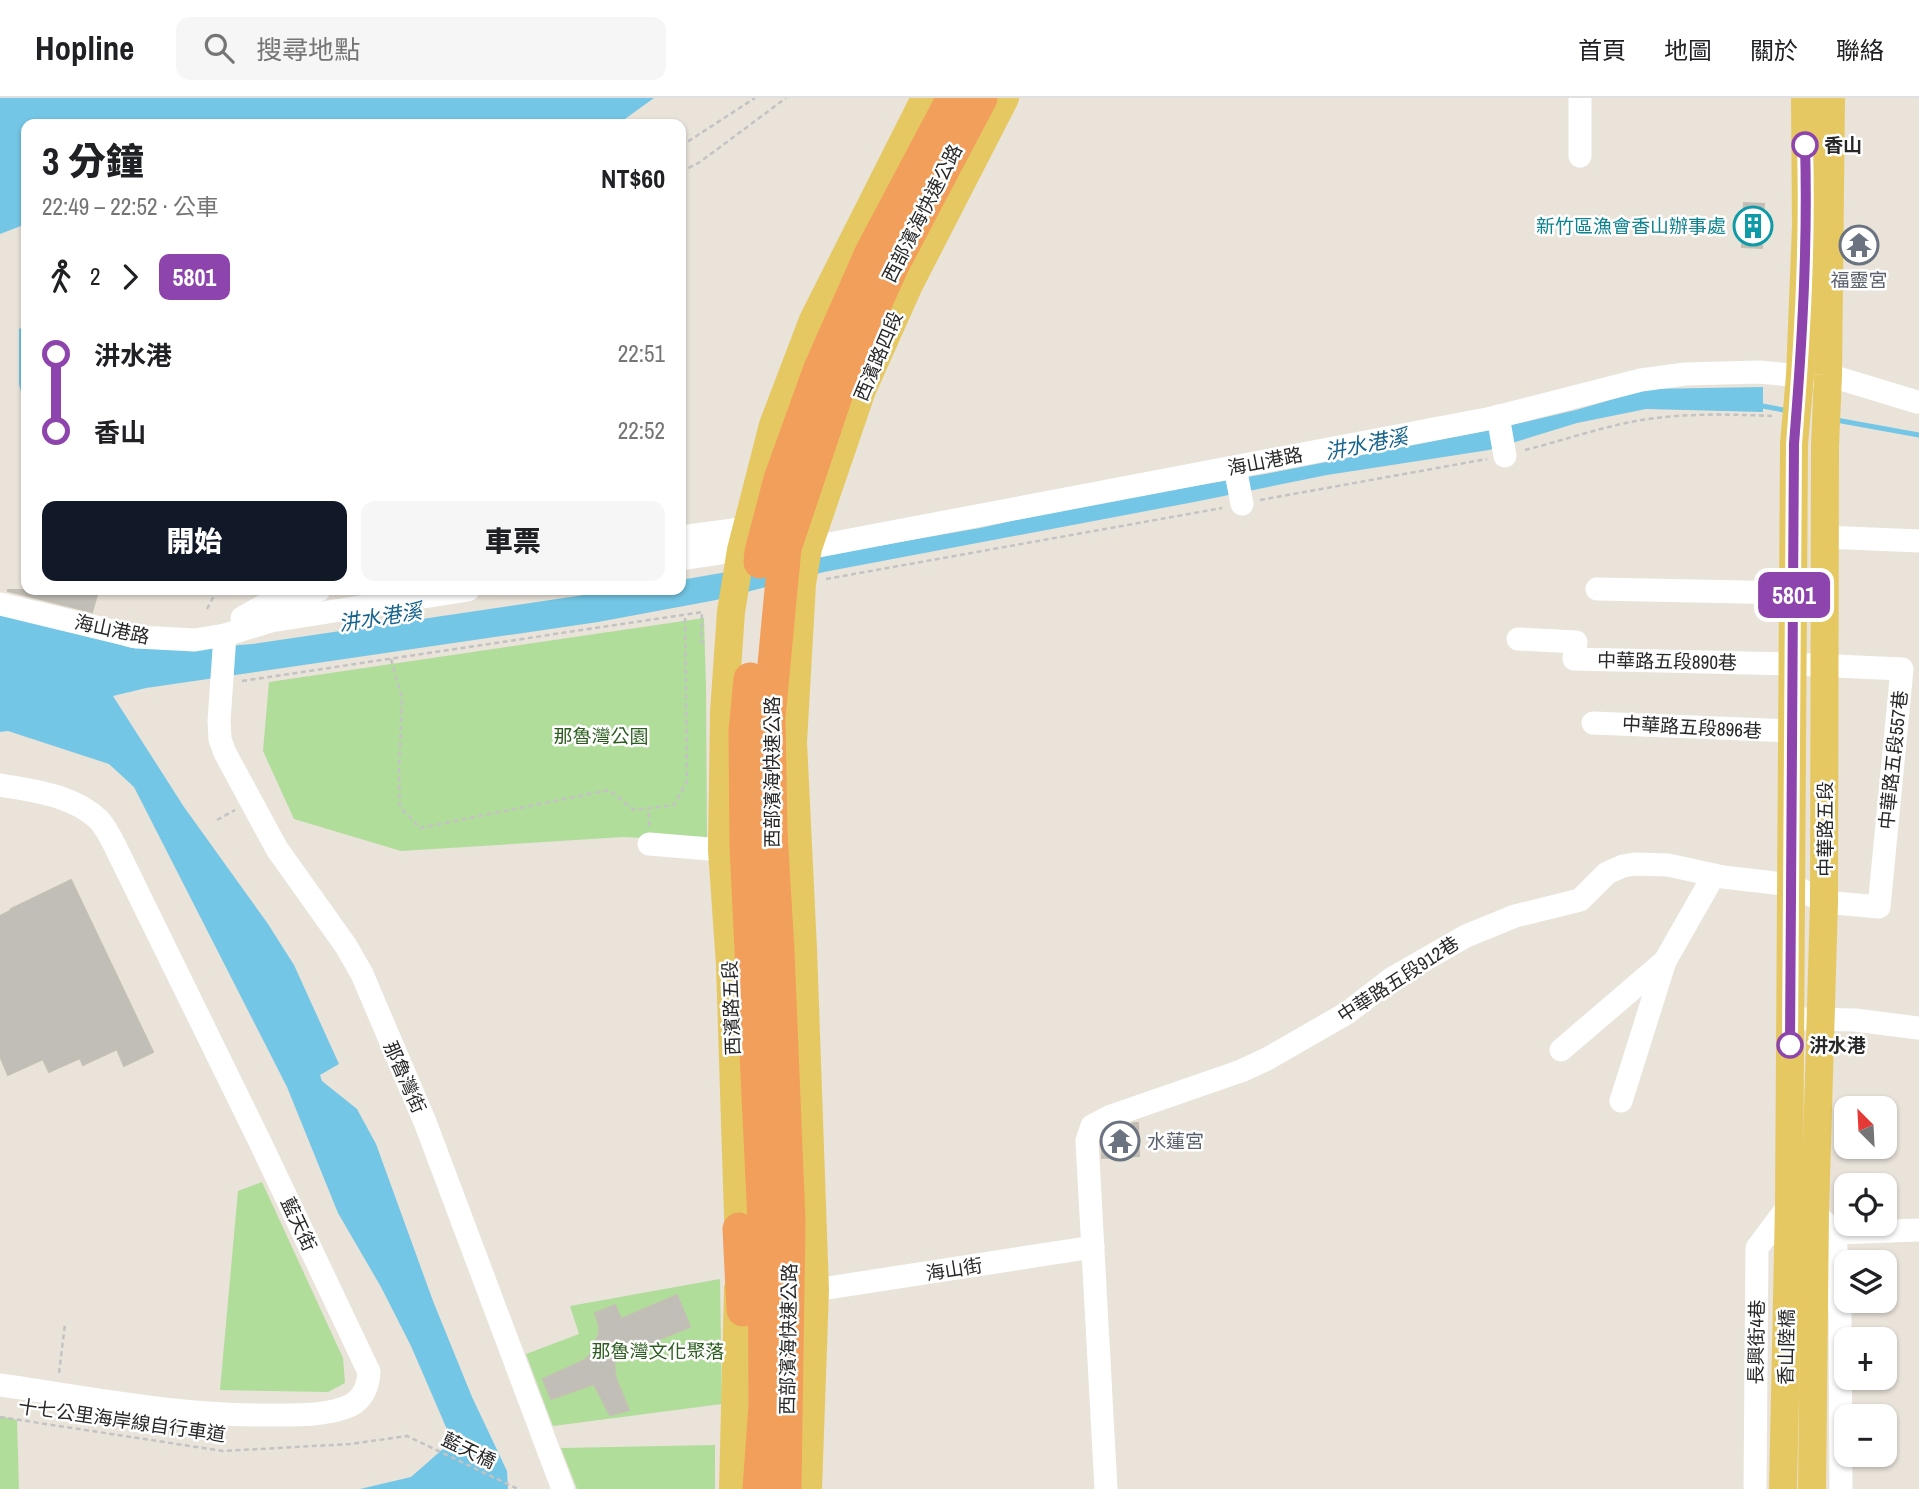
<!DOCTYPE html>
<html lang="zh-TW">
<meta charset="utf-8">
<style>
body{margin:0;font-family:"Archivo Narrow","Noto Sans TC",sans-serif;background:#f6f6f6;color:#202124;height:100vh;display:flex;flex-direction:column;font-size:26px;white-space:nowrap}
*{box-sizing:border-box;margin:0}
p{font-size:23px;color:#757577}
.icon{flex:none;width:38px;height:38px;fill:none;stroke:currentColor;stroke-width:2;stroke-linecap:round;stroke-linejoin:round}
.map{position:relative;flex:1;overflow:hidden}
.details{position:absolute;left:21px;top:21px;width:665px;height:476px;display:flex;flex-direction:column;background:#fff;border-radius:14px;box-shadow:0 2px 5px #0004}
.details>*{flex:none}
.badge{padding:0 14px;border-radius:10px;font-size:24px;line-height:46px}
.needle{width:46px;rotate:336deg}
.buttons{position:absolute;left:1834px;top:998px;display:grid;gap:14px}
.buttons a{display:grid;place-items:center;width:63px;height:63px;border-radius:14px;background:#fff;box-shadow:0 2px 5px #0004;font-size:35px}
.map>.badge{position:absolute;translate:-50% -50%;box-shadow:0 0 0 4px #fff}
.legs{display:flex;align-items:center;gap:10px;height:77px;padding:0 21px;font-size:23px}
.legs p{margin-inline-start:auto}
.head{display:flex;align-items:center;justify-content:space-between;height:119px;padding:0 21px}
h1{font-size:38px;font-weight:800;line-height:52px}
.action{display:flex;gap:14px;margin-top:auto;padding:14px 21px}
.action a{flex:1;height:80px;border-radius:14px;background:#111827;color:#fff;font-size:28px;font-weight:800;line-height:80px;text-align:center}
.action a+a{background:#f6f6f6;color:#202124}
ul{padding:0 21px;list-style:none}
li{display:flex;align-items:center;gap:24px;height:77px;font-size:26px}
li i{display:grid;place-items:center;width:10px;height:100%;margin:0 9px;background:currentColor}
li i::after{content:'';width:18px;height:18px;margin:-9px;border:5px solid;border-radius:50%;background:#fff}
li p{margin-inline-start:auto}
li:first-child i{background:linear-gradient(#0000 50%,currentColor 0)}
li:last-child i{background:linear-gradient(currentColor 50%,#0000 0)}
header{display:flex;align-items:center;gap:42px;box-sizing:border-box;height:98px;padding:0 35px;background:#fff;border-bottom:2px solid #e0e0e0}
header strong{font-size:33px}
nav{display:flex;gap:38px;margin-inline-start:auto;font-size:24px}
.search{width:490px;height:63px;background:#f6f6f6;display:flex;align-items:center;gap:18px;box-sizing:border-box;padding:0 24px;border-radius:14px;color:#757577;font-size:26px}
.map>svg:first-child{display:block}
</style>
<header>
<strong>Hopline</strong>
<div class="search"><svg class="icon" aria-label="search" viewBox="0 0 24 24"><circle cx="10" cy="10" r="6"/><path d="M15 15l6 6"/></svg>搜尋地點</div>
<nav><a>首頁</a><a>地圖</a><a>關於</a><a>聯絡</a></nav>
</header>
<div class="map">
<svg width="1919" height="1391" viewBox="0 0 1919 1391">
<rect width="100%" height="100%" fill="#e9e3da"/>
<g fill="#b0dd9a">
<polygon points="704,520 706,588 707,743 623,739 401,753 294,721 263,653 269,584"/>
<polygon points="262,1084 343,1260 345,1285 328,1294 220,1292 238,1093"/>
<polygon points="720,1181 722,1306 553,1328 526,1256 579,1236 570,1208"/>
<polygon points="0,1318 17,1322 19,1391 0,1391"/>
<polygon points="715,1347 715,1391 577,1391 561,1350"/>
</g>
<g fill="#73c6e5">
<polygon points="0,0 654,0 618,26 26,26 26,126 0,136"/>
<polygon points="26,227 26,314 19,286 19,231"/>
<polygon points="1763,289 1763,314 1646,311 1577,325 1489,352 1327,377 1194,404 824,474 716,502 598,524 146,590 113,598 184,709 268,826 294,867 339,966 320,977 322,983 357,1011 376,1046 433,1203 472,1299 507,1373 508,1391 360,1391 411,1379 452,1343 411,1248 381,1189 338,1115 287,989 134,689 109,666 8,633 0,634 0,509 131,550 191,551 252,546 618,492 681,492 681,482 980,430 1093,405 1265,376 1486,333 1576,312 1648,291"/>
</g>
<g fill="none" stroke-linecap="round" stroke-linejoin="round">
<g stroke="#73c6e5" stroke-width="5">
<polyline points="1757,307 1789,313"/>
<polyline points="1836,322 1919,337"/>
</g>
</g>
<g fill="#c1bdb7" stroke="#c4bfb4" stroke-width="2">
<polygon points="1744,105 1764,106 1762,150 1742,149"/>
<polygon points="1862,132 1873,153 1856,161 1846,140"/>
<polygon points="8,492 75,492 97,497 92,514 8,493"/>
<polygon points="71,782 153,954 124,968 117,951 83,967 80,960 49,974 43,961 8,977 0,958 0,818 12,812 11,811"/>
<polygon points="1134,1025 1138,1025 1139,1058 1102,1060 1102,1044 1103,1038"/>
<polygon points="677,1197 690,1229 625,1255 614,1265 616,1281 629,1312 610,1317 594,1286 551,1301 543,1281 585,1262 590,1257 599,1236 599,1227 595,1215 615,1207 621,1221"/>
</g>
<g fill="none" stroke-linecap="round" stroke-linejoin="round">
<g stroke="#c3c3c3" stroke-width="2.5" stroke-dasharray="5 3.5" stroke-linecap="butt">
<polyline points="681,48 755,0"/>
<polyline points="681,74 700,64 786,0"/>
<path d="M 1525,352 C 1561,343 1598,330 1636,323 C 1681,315 1726,316 1772,318"/>
<polyline points="1260,402 1487,361"/>
<polyline points="826,481 1222,410"/>
<polyline points="207,511 217,492"/>
<polyline points="391,561 402,600 399,674 400,709 420,730 609,692 634,712 674,707 687,683 685,517"/>
<polyline points="242,583 702,514 701,544 707,544"/>
<polyline points="217,722 235,712"/>
<polyline points="649,728 649,710"/>
<polyline points="59,1275 65,1226"/>
<polyline points="0,1319 223,1353 350,1346 407,1338 518,1391"/>
</g>
<g stroke="#fff" stroke-width="23">
<polyline points="1580,58 1580,0"/>
<polyline points="1498,318 1505,358"/>
<polyline points="1235,369 1242,406"/>
<polyline points="681,439 748,430 760,433"/>
<polyline points="1825,439 1919,443"/>
<polyline points="795,450 808,450 1492,320 1641,282 1685,276 1759,274 1800,278 1828,277 1917,304"/>
<polyline points="681,461 741,452 757,454"/>
<polyline points="1597,491 1794,495"/>
<polyline points="0,506 137,539 195,542 225,537 271,523 468,492"/>
<polyline points="242,520 263,508 319,492"/>
<polyline points="225,537 219,623 220,641 225,655 277,751 346,848 362,876 425,1024 563,1391"/>
<polyline points="1593,625 1792,633"/>
<path d="M 0,687 C 34,693 73,697 99,722 C 105,729 110,738 114,746 L 261,1046 L 369,1274 C 368,1291 361,1305 344,1310 C 321,1318 294,1317 270,1317 C 180,1318 89,1300 0,1287"/>
<polyline points="649,746 722,752"/>
<polyline points="1803,921 1855,922 1919,930"/>
<polyline points="1561,952 1665,863 1714,777"/>
<polyline points="1621,1003 1665,863"/>
<polyline points="1815,1115 1835,1135 1840,1216 1841,1391"/>
<polyline points="1835,1135 1919,1132"/>
<polyline points="815,1192 1093,1149"/>
<polyline points="1106,1391 1087,1043 1092,1028 1111,1018 1241,973 1267,961 1347,915 1391,881 1466,838 1515,818 1580,802 1607,775 1623,768 1635,766 1668,767 1723,779 1792,787 1824,804 1879,809 1902,571 1792,566 1574,561 1576,544 1518,541"/>
<polyline points="1755,1391 1757,1150 1789,1107"/>
</g>
<g stroke="#e6c862" stroke-width="28">
<polyline points="739,1150 730,867 722,752 724,614 731,514 741,452 773,327 813,222 925,0"/>
<polyline points="733,1391 738,1191"/>
<polyline points="808,1391 815,1192 803,851 793,644 802,486 808,450 862,292 909,187 1005,0"/>
<polyline points="1783,1391 1789,1107 1794,346 1800,278 1806,128 1805,0"/>
<polyline points="1812,1391 1815,1115 1824,804 1825,348 1828,277 1831,0"/>
</g>
<g stroke="#f29f5c" stroke-width="33">
<polyline points="760,464 761,454 780,381 819,273 871,155 953,0"/>
<polyline points="750,581 745,633 746,748 764,1123 765,1307 759,1391"/>
<polyline points="739,1131 743,1212"/>
<polyline points="785,1391 789,1123 778,853 771,734 769,619 785,450 843,277 893,167 981,0"/>
</g>
</g>
<g fill="none" stroke-linecap="round" stroke-linejoin="round">
<defs>
<path id="line-1" d="M 1790,947 L 1794,346 C 1802,246 1808,147 1805,47"/>
</defs>
<use href="#line-1" stroke="#fff" stroke-width="16"/>
<use href="#line-1" stroke="#8e44ad" stroke-width="10"/>
</g>
<defs>
<symbol id="building-ring" viewBox="-11 -11 22 22"><circle r="9.5" fill="#fff" stroke="#0f9aa8" stroke-width="1.5"/><path d="M-4-6H4V6H1V3H-1V6H-4ZM-2.5-4.3h1.7v1.8h-1.7ZM.8-4.3h1.7v1.8H.8ZM-2.5-1h1.7V.8h-1.7ZM.8-1h1.7V.8H.8Z" fill="#0f9aa8"/></symbol>
<symbol id="temple-ring" viewBox="-11 -11 22 22"><circle r="9.5" fill="#fff" stroke="#6b7280" stroke-width="1.5"/><path d="M0-6L5-2H3V0L6.5 2.5H4V6H1.5V3h-3V6H-4V2.5H-6.5L-3 0V-2H-5Z" fill="#6b7280"/></symbol>
</defs>
<g fill-rule="evenodd">
<use href="#building-ring" x="1731" y="106" width="44" height="44"/>
<use href="#temple-ring" x="1837" y="125" width="44" height="44"/>
<use href="#temple-ring" x="1098" y="1021" width="44" height="44"/>
</g>
<g fill="#fff" stroke="#8e44ad" stroke-width="3.5">
<circle cx="1805" cy="47" r="12"/>
<circle cx="1790" cy="947" r="12"/>
</g>
<g text-anchor="middle" dominant-baseline="central" stroke-width="5" stroke-linejoin="round" paint-order="stroke">
<g font-size="19" font-weight="bold" fill="#282828" stroke="#fff" text-anchor="start">
<text x="1824" y="47">香山</text>
<text x="1809" y="947">汫水港</text>
</g>
<g font-size="19" fill="#282828" stroke="#fff">
<text transform="translate(922 115) rotate(-63)">西部濱海快速公路</text>
<text transform="translate(878 258) rotate(-67)">西濱路四段</text>
<text transform="translate(1265 363) rotate(-11)">海山港路</text>
<text transform="translate(112 531) rotate(12)">海山港路</text>
<text transform="translate(1667 563) rotate(1)">中華路五段890巷</text>
<text transform="translate(1692 629) rotate(3)">中華路五段896巷</text>
<text transform="translate(1893 662) rotate(-84)">中華路五段557巷</text>
<text transform="translate(772 674) rotate(-90)">西部濱海快速公路</text>
<text transform="translate(1825 731) rotate(-90)">中華路五段</text>
<text transform="translate(1398 881) rotate(-33)">中華路五段912巷</text>
<text transform="translate(731 910) rotate(-92)">西濱路五段</text>
<text transform="translate(405 979) rotate(66)">那魯灣街</text>
<text transform="translate(299 1126) rotate(65)">藍天街</text>
<text transform="translate(954 1171) rotate(-9)">海山街</text>
<text transform="translate(788 1241) rotate(-89)">西部濱海快速公路</text>
<text transform="translate(1756 1244) rotate(-89)">長興街4巷</text>
<text transform="translate(1786 1249) rotate(-89)">香山陸橋</text>
<text transform="translate(122 1322) rotate(8)">十七公里海岸線自行車道</text>
<text transform="translate(469 1352) rotate(26)">藍天橋</text>
</g>
<g font-size="19" fill="#0d838f" stroke="#fff" text-anchor="end">
<text x="1726" y="128">新竹區漁會香山辦事處</text>
</g>
<g font-size="19" fill="#5b616d" stroke="#fff">
<text x="1859" y="182">福靈宮</text>
<text x="1147" y="1043" text-anchor="start">水蓮宮</text>
</g>
<g font-size="19" fill="#2b5e1e" stroke="#fff">
<text x="601" y="638">那魯灣公園</text>
<text x="658" y="1253">那魯灣文化聚落</text>
</g>
<g font-size="21" font-style="italic" fill="#16638d" stroke="#fff">
<text transform="translate(1366 346) rotate(-11)">汫水港溪</text>
<text transform="translate(380 519) rotate(-9)">汫水港溪</text>
</g>
</g>
</svg>
<div class="buttons">
<a><svg class="needle" viewBox="-14 -14 28 28"><path d="M0-13l5 13h-10z" fill="#e53935"/><path d="M0 13l5-13h-10z" fill="#757577"/></svg></a>
<a><svg class="icon" aria-label="locate" viewBox="0 0 24 24"><circle cx="12" cy="12" r="6"/><path d="M12 2v4M12 18v4M2 12h4M18 12h4"/></svg></a>
<a><svg class="icon" aria-label="layers" viewBox="0 0 24 24"><path d="M12 4l9 5-9 5-9-5zM3 14l9 5 9-5"/></svg></a>
<a>+</a>
<a>−</a>
</div>
<b class="badge" style="left:1794px;top:497px;background:#8e44ad;color:#fff">5801</b>
<section class="details">
<div class="head"><div><h1>3 分鐘</h1><p>22:49 – 22:52 · 公車</p></div><b>NT$60</b></div>
<div class="legs"><svg class="icon" aria-label="walk" viewBox="0 0 24 24"><circle cx="13" cy="4" r="2"/><path d="M13 8l-2 6 4 7M11 14l-3 7M7 12l3-4h3l4 4"/></svg>2<svg class="icon" aria-label="forward" viewBox="0 0 24 24"><path d="M9 5l7 7-7 7"/></svg><b class="badge" style="background:#8e44ad;color:#fff">5801</b></div>
<ul>
<li><i style="color:#8e44ad"></i><b>汫水港</b><p>22:51</p></li>
<li><i style="color:#8e44ad"></i><b>香山</b><p>22:52</p></li>
</ul>
<div class="action"><a>開始</a><a>車票</a></div>
</section>
</div>
